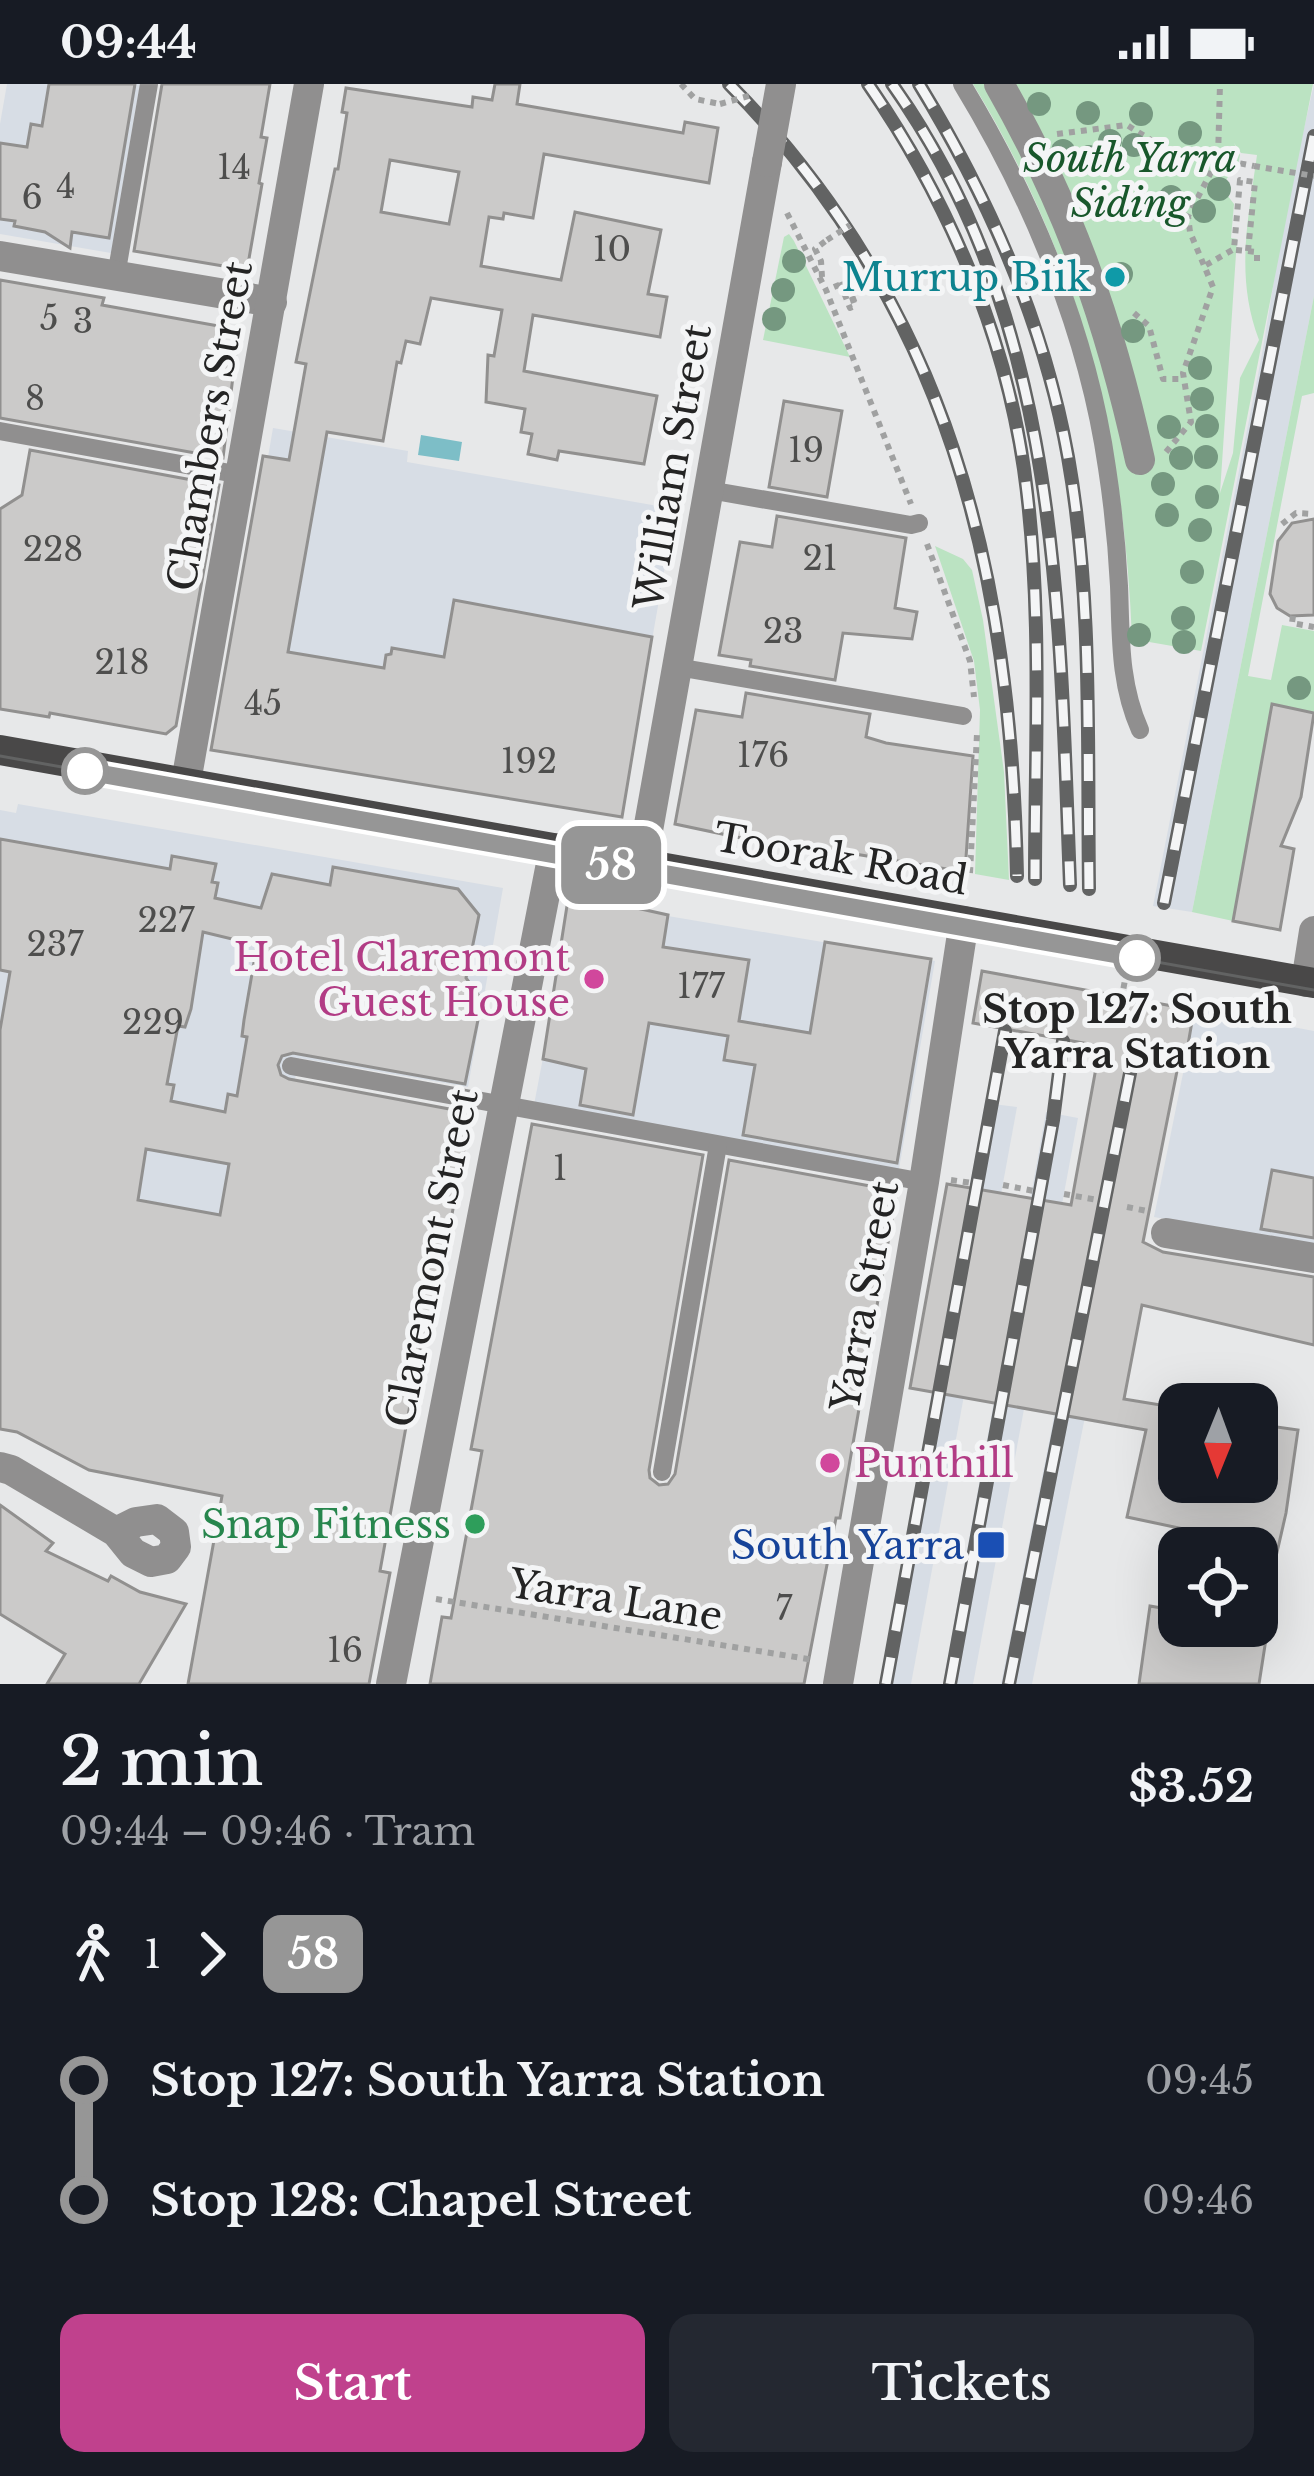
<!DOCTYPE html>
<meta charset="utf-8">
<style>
body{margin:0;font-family:"Libre Baskerville",serif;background:#242831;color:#f1f3f6;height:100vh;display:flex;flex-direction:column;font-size:45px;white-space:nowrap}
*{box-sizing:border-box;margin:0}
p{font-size:39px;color:#9ea1a6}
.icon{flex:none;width:66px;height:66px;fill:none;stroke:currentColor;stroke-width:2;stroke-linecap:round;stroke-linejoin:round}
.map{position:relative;height:1600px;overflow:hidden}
.drawer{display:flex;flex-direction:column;background:#171b24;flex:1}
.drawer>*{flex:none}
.badge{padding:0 24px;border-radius:18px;font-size:42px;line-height:78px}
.needle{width:78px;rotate:181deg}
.buttons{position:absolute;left:1158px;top:1299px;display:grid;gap:24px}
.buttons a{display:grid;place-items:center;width:120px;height:120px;border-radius:24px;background:#171b24;box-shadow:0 12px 48px #0002;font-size:60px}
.map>.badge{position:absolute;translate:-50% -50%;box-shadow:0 0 0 6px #fff}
.legs{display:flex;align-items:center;gap:18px;height:132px;padding:0 60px;font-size:39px}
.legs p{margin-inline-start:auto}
.head{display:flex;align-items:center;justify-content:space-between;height:204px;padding:0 60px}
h1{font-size:66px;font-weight:600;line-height:90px}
.action{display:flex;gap:24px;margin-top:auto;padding:24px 60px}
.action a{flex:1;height:138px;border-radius:24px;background:#c0418d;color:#fff;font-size:48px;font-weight:600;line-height:138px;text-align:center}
.action a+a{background:#242831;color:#f1f3f6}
ul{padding:0 60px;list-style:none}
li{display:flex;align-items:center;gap:42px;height:120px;font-size:45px}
li i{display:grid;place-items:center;width:18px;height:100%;margin:0 15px;background:currentColor}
li i::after{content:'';width:30px;height:30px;margin:-15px;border:9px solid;border-radius:50%;background:#171b24}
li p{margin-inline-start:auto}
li:first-child i{background:linear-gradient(#0000 50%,currentColor 0)}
li:last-child i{background:linear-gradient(currentColor 50%,#0000 0)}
.status{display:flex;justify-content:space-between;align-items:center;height:84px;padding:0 60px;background:#171b24;direction:ltr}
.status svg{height:33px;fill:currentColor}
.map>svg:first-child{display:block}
</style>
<div class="status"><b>09:44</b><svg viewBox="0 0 49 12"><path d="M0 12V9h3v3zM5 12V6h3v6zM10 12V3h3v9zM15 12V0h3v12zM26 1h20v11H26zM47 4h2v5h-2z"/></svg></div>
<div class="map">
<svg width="1314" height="1600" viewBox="0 0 1314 1600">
<rect width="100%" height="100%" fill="#e7e8e9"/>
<g fill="#d7dde5">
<polygon points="7,0 140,0 111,169 0,150 0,40"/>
<polygon points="1314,0 1314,212 1192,828 1153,822 1262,270 1285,129"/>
<polygon points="273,344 408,367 407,378 675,425 622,727 219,657"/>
<polygon points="18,720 503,804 468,1003 299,974 257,1200 0,1158 0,726 16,729"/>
<polygon points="573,816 935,877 899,1085 534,1021"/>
<polygon points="1196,925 1314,947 1314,1162 1154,1133"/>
<polygon points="1129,955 1159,960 1032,1600 1001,1600"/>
<polygon points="985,1019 1017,1023 911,1600 880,1600"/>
<polygon points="1046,1028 1078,1034 973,1600 943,1600"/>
</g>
<g fill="#bbe3c2" fill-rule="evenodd">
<path d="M 973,0 L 1313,0 L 1201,567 L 1132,555 C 1124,350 1080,176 973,0 ZM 1234,59 L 1241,69 L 1257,71 C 1248,137 1235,192 1259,256 L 1240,294 L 1233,369 L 1220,409 L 1237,155 L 1231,154 L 1234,120 L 1224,107 L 1227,94 L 1237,87 L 1240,71 Z"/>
<polygon points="789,150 794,157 850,273 763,256 784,153"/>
<polygon points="1314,212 1314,309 1302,312 1248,592 1271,596 1282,541 1314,547 1314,629 1272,621 1233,837 1192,828"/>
<polygon points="935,462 963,475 972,486 983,536 1004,688 1009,796 975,790 980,626 974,577"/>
</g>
<polygon fill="#7dbec7" points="421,351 462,358 459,377 418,371"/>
<g fill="#cbcac9" stroke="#91908f" stroke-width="3" fill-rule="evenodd">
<polygon points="49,0 135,0 109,154 72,148 70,164 45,148 14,142 15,137 0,135 0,59 27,63 31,40 42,42"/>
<polygon points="162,0 270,0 261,53 267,54 259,99 262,100 247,186 134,167"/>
<path d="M 495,0 L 520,0 L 517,20 L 683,49 L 685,38 L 718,44 L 709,99 L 544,70 L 533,134 L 504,129 L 503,135 L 489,133 L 481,182 L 561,196 L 575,128 L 661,146 L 648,210 L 667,213 L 660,253 L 533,231 L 524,287 L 657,312 L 644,380 L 559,367 L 557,376 L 528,370 L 532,350 L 521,348 L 525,325 L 486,318 L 488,271 L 494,272 L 502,226 L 431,214 L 420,260 L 406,257 L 401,279 L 397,278 L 383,357 L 327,348 L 288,568 L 384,584 L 386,571 L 391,570 L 392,564 L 444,573 L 454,516 L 652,553 L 622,733 L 211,666 L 263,372 L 289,376 L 306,280 L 296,278 L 335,85 L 338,85 L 347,29 L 342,28 L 346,4 L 472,23 L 473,13 L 492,16 ZM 390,76 L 459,88 L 449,140 L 381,128 Z"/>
<polygon points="0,196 104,214 102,221 224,243 222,265 236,268 223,374 0,334"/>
<polygon points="784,317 842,327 827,413 769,403"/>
<polygon points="30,366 219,401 176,642 166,650 50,629 49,633 0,625 0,425 22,411"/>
<polygon points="777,432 906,454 895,524 917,528 912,555 843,549 835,596 750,582 751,576 719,571 740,458 772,463"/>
<polygon points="1314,435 1314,531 1290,532 1277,524 1270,510 1278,457 1292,439"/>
<polygon points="746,609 870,630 866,653 886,659 973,672 965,788 775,757 774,761 675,740 696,626 742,633"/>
<polygon points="1272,620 1314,629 1301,713 1281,762 1294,765 1280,846 1233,837"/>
<path d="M 0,755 L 170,785 L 172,772 L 216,780 L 212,798 L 218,799 L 215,814 L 261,824 L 272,790 L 330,801 L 333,783 L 458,805 L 479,831 L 466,894 L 482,916 L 465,1000 L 293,969 L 282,972 L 278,981 L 281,991 L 289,995 L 460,1027 L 459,1032 L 470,1033 L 433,1233 L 426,1232 L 380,1487 L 390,1489 L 369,1600 L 188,1600 L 222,1412 L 89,1386 L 17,1348 L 0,1345 L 0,946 L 10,888 L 0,886 ZM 203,848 L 257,861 L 244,936 L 242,952 L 247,953 L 237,1012 L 228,1010 L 225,1028 L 171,1017 L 174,1001 L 167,1000 L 178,942 L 185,943 L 191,925 ZM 146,1065 L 229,1080 L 220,1131 L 138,1116 Z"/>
<polygon points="569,809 668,831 663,863 749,876 739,937 810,949 825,858 931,875 897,1079 743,1051 755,981 724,976 728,952 649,939 633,1031 580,1021 586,985 543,975"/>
<polygon points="982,887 1194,926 1185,978 1179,977 1143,1158 1163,1168 1314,1193 1314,1261 1142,1221 1124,1315 1179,1324 1179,1398 1257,1415 1257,1340 1298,1346 1286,1429 1267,1512 1257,1510 1257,1464 1191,1464 1193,1447 1127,1433 1146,1346 910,1304 947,1100 1071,1121 1100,962 973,939"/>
<polygon points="532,1040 703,1071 649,1386 650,1394 659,1401 668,1400 675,1390 729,1076 897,1107 840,1434 836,1434 804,1600 430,1600 442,1533 451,1534 482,1367 471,1365"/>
<polygon points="1272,1086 1314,1094 1314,1154 1261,1145"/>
<polygon points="0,1421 53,1459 46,1467 108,1497 111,1492 140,1508 186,1520 139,1600 47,1600 65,1570 0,1530"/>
<polygon points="1150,1522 1179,1527 1179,1542 1268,1542 1259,1600 1139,1600"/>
</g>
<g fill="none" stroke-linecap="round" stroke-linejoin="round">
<g stroke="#a0a1a1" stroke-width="6" stroke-dasharray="6 6" stroke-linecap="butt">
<polyline points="681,0 695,15 720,20"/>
<polyline points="1057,50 1127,41 1165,65 1254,82"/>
<polyline points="787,129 826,206 911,420"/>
<polyline points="1236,166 1257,168 1257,178"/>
<polyline points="1206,181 1234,165 1240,96 1255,98 1248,167"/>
<polyline points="822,193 821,177 815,165 827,156"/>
<polyline points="848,202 855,222 850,224 841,201 847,199 856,222"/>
<polyline points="1134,229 1149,242 1163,295 1182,295"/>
<polyline points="1166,368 1191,338 1183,289 1213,203 1190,148 1188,132 1218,75 1220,0"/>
<polyline points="1282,440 1296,429 1314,430"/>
<polyline points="927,460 970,577 974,613"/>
<polyline points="1293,532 1292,539 1314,543"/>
<polyline points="970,789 977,650"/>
<polyline points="1119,928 1125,896"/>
<polyline points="1032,936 1034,923"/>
<polyline points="951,1096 972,1099"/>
<polyline points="1003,1101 1034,1107"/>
<polyline points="1064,1110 1098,1116"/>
<polyline points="1127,1123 1147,1127"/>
<polyline points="436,1515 814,1576"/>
</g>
<g stroke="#908f8f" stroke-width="18">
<path d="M 962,0 C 1032,115 1088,250 1107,384 C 1113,423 1117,463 1119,502 C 1121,552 1119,599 1140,646"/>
<polyline points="116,192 149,0"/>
<polyline points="0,347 241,391"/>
<polyline points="709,406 911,441 919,439"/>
<polyline points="677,583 963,632"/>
<polyline points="291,982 924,1098"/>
<polyline points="662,1388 718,1061"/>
</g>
<g stroke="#908f8f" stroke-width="30">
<path d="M 999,0 C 1069,122 1110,239 1140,376"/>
<polyline points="0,172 272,218"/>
<polyline points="186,698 309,0"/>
<polyline points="642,780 767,78"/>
<polyline points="1306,898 1314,847"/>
<polyline points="1166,1149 1314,1174"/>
<polyline points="0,1383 11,1386 116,1448 133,1469 151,1478 167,1475 176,1463 174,1448 157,1435 136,1438 116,1448"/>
<polyline points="391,1600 554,764"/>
<polyline points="838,1600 924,1098 964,837"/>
</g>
<polyline stroke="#494848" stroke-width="30" points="0,666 1314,899"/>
<polyline stroke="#626363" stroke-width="3" points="0,672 1314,906"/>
<defs>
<g id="rail">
<path d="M 729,0 C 949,222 1011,489 1017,792"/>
<path d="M 868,0 C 947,114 1004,247 1024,385 C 1043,520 1035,659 1035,795"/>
<path d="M 892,0 C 1061,238 1059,522 1070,801"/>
<path d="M 919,0 C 990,116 1044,239 1068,373 C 1093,514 1087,662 1089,805"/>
<polyline points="1164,819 1314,52"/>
<polyline points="886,1600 1005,947"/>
<polyline points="950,1600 1053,1036 1063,957"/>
<polyline points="1009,1600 1134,969"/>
</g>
</defs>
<use href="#rail" stroke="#626363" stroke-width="14"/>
<use href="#rail" stroke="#f4f5f6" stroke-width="9" stroke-dasharray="27" stroke-linecap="butt"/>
<g stroke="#a0a1a1" stroke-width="6" stroke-dasharray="6 6" stroke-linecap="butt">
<polyline points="720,20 752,11"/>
<polyline points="1254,82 1314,92"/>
<polyline points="827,156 850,141"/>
<polyline points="834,203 846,198 848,202"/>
</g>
<polyline stroke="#908f8f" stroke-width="30" points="767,78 781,0"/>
</g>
<g fill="#759880">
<circle cx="1039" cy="20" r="12"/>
<circle cx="1088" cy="29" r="12"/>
<circle cx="1141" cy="30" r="12"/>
<circle cx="1190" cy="49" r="12"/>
<circle cx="1110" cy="57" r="12"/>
<circle cx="1134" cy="61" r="12"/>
<circle cx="1063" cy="67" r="12"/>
<circle cx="1089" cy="73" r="12"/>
<circle cx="1166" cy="79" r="12"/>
<circle cx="1219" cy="105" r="12"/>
<circle cx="1171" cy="113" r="12"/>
<circle cx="1204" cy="127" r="12"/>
<circle cx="794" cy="177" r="12"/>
<circle cx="1121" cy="190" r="12"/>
<circle cx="783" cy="206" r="12"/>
<circle cx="774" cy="235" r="12"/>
<circle cx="1133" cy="247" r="12"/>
<circle cx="1200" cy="284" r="12"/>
<circle cx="1202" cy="315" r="12"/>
<circle cx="1207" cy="342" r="12"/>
<circle cx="1169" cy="343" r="12"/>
<circle cx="1206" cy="373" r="12"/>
<circle cx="1181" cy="374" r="12"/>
<circle cx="1163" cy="400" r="12"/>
<circle cx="1207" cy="413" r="12"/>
<circle cx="1167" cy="431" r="12"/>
<circle cx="1200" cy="446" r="12"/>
<circle cx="1192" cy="488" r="12"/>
<circle cx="1183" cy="534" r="12"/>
<circle cx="1139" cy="551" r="12"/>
<circle cx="1184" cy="558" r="12"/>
<circle cx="1299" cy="604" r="12"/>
</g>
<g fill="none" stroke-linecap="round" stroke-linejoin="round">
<defs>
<polyline id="line-1" points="85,687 1137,874"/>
</defs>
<use href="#line-1" stroke="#fff" stroke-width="27"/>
<use href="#line-1" stroke="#969696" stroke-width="18"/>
</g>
<circle fill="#0f9aa8" stroke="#f4f5f6" stroke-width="4.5" cx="1115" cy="193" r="12"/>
<g fill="#fff" stroke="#969696" stroke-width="6">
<circle cx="85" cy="687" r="21"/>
<circle cx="1137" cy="874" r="21"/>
</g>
<g fill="#d1479c" stroke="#f4f5f6" stroke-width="4.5">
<circle cx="594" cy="895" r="12"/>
<circle cx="830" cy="1379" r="12"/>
</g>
<circle fill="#2e9e5b" stroke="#f4f5f6" stroke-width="4.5" cx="475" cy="1440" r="12"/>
<rect fill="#1a4fb4" stroke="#f4f5f6" stroke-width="4.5" x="976" y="1446" width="30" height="30" rx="6"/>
<g text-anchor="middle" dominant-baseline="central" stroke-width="10" stroke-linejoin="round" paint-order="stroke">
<g font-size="33" fill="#4e4e4d">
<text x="234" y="83">14</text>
<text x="66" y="102">4</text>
<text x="32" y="113">6</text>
<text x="612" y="165">10</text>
<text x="49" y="234">5</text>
<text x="83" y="237">3</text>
<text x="35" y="314">8</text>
<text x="806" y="366">19</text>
<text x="53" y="465">228</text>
<text x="820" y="474">21</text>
<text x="783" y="547">23</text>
<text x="122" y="578">218</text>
<text x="263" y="619">45</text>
<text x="763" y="671">176</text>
<text x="529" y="677">192</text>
<text x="166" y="836">227</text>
<text x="55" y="860">237</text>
<text x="701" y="902">177</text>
<text x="153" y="938">229</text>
<text x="560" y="1084">1</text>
<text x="784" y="1524">7</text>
<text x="345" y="1566">16</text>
</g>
<g font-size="39" font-style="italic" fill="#18572b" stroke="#f4f5f6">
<text x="1130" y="74">South Yarra<tspan x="1130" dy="45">Siding</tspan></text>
</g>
<g font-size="39" fill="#0d838f" stroke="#f4f5f6" text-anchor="end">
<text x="1091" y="193">Murrup Biik</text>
</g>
<g font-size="39" fill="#242424" stroke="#f4f5f6">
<text transform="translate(210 342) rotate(-80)">Chambers Street</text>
<text transform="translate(673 383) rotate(-80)">William Street</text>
<text transform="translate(841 775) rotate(10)">Toorak Road</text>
<text transform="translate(432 1174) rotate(-79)">Claremont Street</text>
<text transform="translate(865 1212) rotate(-80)">Yarra Street</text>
<text transform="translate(616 1516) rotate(9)">Yarra Lane</text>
</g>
<g font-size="39" fill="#b23c85" stroke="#f4f5f6" text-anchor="end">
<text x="570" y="873">Hotel Claremont<tspan x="570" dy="45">Guest House</tspan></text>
<text x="854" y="1379" text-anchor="start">Punthill</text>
</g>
<g font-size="39" font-weight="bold" fill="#242424" stroke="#f4f5f6">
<text x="1137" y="925">Stop 127: South<tspan x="1137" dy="45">Yarra Station</tspan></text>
</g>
<g font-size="39" fill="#27864d" stroke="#f4f5f6" text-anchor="end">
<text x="451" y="1440">Snap Fitness</text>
</g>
<g font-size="39" fill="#164399" stroke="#f4f5f6" text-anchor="end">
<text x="964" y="1461">South Yarra</text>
</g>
</g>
</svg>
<div class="buttons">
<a><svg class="needle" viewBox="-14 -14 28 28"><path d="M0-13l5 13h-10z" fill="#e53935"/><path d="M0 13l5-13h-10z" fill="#9ea1a6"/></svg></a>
<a><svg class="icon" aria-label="locate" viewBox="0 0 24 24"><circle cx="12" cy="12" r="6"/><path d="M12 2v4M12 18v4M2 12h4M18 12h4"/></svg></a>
</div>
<b class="badge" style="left:611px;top:781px;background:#969696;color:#fff">58</b>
</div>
<section class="drawer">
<div class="head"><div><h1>2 min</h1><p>09:44 – 09:46 · Tram</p></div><b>$3.52</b></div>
<div class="legs"><svg class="icon" aria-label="walk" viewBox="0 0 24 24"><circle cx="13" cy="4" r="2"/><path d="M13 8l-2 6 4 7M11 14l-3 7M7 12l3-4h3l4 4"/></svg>1<svg class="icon" aria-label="forward" viewBox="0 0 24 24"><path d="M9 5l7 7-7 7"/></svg><b class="badge" style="background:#969696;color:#fff">58</b></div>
<ul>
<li><i style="color:#969696"></i><b>Stop 127: South Yarra Station</b><p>09:45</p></li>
<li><i style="color:#969696"></i><b>Stop 128: Chapel Street</b><p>09:46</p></li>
</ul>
<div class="action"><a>Start</a><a>Tickets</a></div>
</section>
